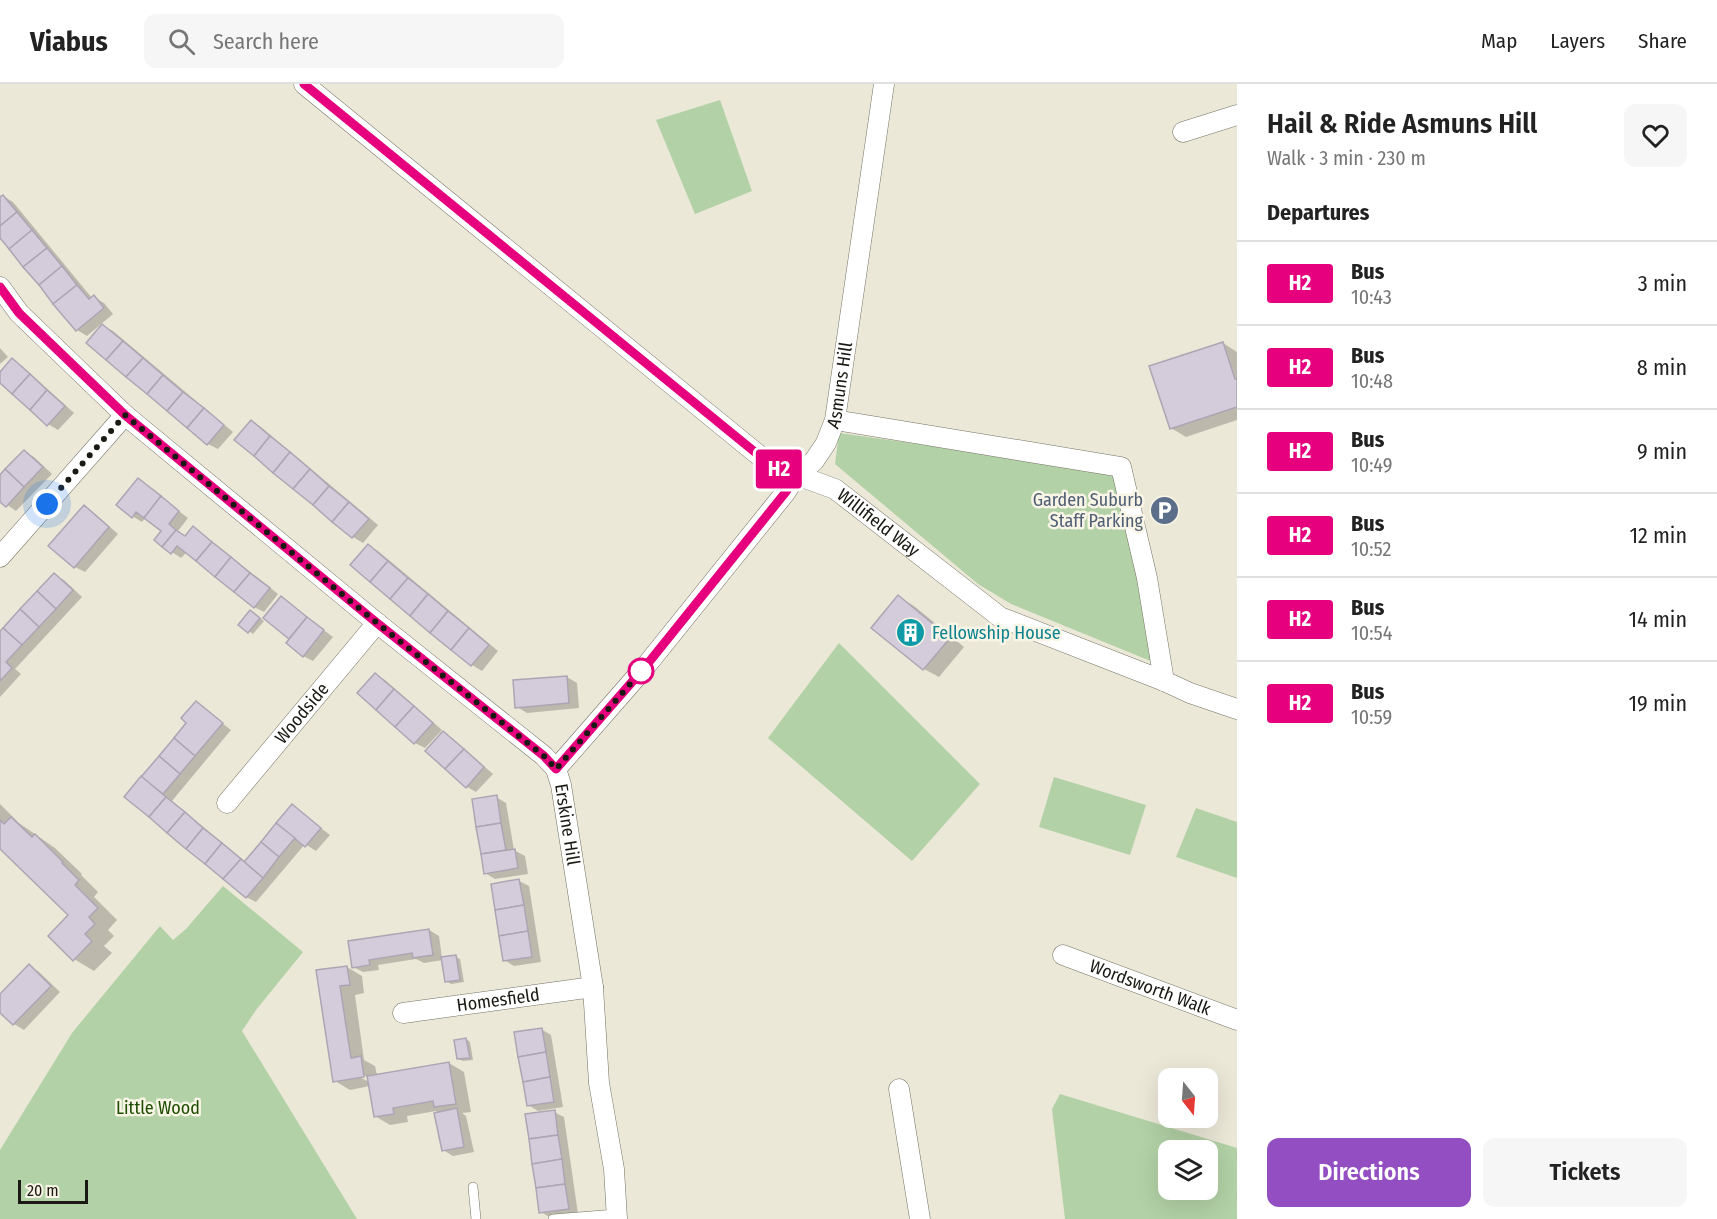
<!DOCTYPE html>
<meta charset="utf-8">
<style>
body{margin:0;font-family:"Fira Sans Condensed",sans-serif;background:#f6f6f6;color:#222;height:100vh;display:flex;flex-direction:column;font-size:22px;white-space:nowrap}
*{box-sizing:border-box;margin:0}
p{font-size:20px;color:#767676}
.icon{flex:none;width:33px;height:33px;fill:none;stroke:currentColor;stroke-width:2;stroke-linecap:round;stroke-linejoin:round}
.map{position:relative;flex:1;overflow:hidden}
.sheet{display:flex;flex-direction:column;background:#fff;width:480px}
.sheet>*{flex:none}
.badge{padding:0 12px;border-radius:4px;font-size:21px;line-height:39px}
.needle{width:39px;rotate:163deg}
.fabs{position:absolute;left:1158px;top:984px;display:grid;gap:12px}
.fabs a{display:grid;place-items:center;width:60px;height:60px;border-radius:12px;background:#fff;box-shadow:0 6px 24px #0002;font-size:30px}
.scale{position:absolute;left:18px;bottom:15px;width:70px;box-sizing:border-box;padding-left:6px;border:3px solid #1a1913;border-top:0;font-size:16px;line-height:21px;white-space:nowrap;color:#1a1913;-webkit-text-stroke:4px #f9f5e6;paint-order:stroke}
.you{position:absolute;width:30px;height:30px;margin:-15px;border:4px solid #fff;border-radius:50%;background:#1a73e8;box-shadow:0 0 0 9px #1a73e833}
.map>.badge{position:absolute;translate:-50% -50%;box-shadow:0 0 0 3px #fff}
h2{padding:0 30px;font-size:22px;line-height:54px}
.round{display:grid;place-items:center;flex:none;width:63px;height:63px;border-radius:12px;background:#f6f6f6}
.head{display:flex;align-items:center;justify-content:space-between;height:102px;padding:0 30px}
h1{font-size:28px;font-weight:600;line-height:45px}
.button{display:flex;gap:12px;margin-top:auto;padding:12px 30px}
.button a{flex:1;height:69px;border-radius:12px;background:#934ec2;color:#fff;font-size:24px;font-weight:600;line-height:69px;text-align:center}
.button a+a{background:#f6f6f6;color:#222}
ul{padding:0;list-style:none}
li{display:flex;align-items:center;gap:18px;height:84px;padding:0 30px;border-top:2px solid #e0e0e0}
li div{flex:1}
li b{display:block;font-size:22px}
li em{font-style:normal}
li .badge{min-width:66px;font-weight:700;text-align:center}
header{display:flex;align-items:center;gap:36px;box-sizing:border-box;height:84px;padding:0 30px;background:#fff;border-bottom:2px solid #e0e0e0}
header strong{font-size:28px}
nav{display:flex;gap:33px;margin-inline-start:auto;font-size:21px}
.search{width:420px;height:54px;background:#f6f6f6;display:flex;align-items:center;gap:15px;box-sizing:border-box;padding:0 21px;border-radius:12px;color:#767676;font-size:22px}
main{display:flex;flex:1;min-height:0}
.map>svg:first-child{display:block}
</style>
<header>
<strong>Viabus</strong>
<div class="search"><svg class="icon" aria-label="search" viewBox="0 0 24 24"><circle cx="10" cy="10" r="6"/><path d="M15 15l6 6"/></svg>Search here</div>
<nav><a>Map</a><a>Layers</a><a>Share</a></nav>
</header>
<main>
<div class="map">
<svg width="1237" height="1135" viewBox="0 0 1237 1135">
<rect width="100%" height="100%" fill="#ece8d8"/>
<g fill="#b2d1a6" fill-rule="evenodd">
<polygon points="720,16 752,107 695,130 656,36"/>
<polygon points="839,349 1117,388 1153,578 1011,520 978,500 835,380"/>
<polygon points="839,559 980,700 912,777 768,654"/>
<polygon points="1054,693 1146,721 1130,771 1039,743"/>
<polygon points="1196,724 1237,738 1237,794 1176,773"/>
<polygon points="223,802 303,868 256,926 242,947 357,1135 0,1135 0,1066 72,949 160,842 173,856 186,845"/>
<path d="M 1060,1010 L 1237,1064 L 1237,1135 L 1065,1135 L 1052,1025 ZM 1168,1066 L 1208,1066 L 1208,1106 L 1168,1106 Z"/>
</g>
<g fill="#0003" fill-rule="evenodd">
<polygon points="3,112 13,118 92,214 94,213 104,219 113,230 87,252 77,246 0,152 0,115"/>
<polygon points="103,242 113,247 233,348 218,365 208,360 88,259"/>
<polygon points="1223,259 1237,268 1237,336 1186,353 1171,344"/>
<polygon points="0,264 8,273 0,280"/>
<polygon points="12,276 22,282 74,329 58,346 48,340 0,297 0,290"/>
<polygon points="251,338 261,343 378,441 363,459 353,453 236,355"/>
<polygon points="25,368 34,373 52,390 16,427 0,416 0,393"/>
<polygon points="138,396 188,434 178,447 186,453 193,444 203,450 278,510 264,528 254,523 187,468 181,474 172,468 163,447 146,433 142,438 132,432"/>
<polygon points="84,423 94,429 118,450 85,488 75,483 51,462"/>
<polygon points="368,462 378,467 498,567 482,587 472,581 352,481"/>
<polygon points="54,491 64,496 82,513 15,585 21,590 0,613 0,549"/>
<polygon points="899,513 914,522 964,563 939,593 924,585"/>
<polygon points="281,514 333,553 313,577 303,572 291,555 265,534"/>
<polygon points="255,530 264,537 253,550 240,541"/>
<polygon points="375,591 385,596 442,646 425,664 415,659 359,609"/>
<polygon points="567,593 577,599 579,624 527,629 517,623"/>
<polygon points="196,619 231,646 172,717 246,778 292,722 330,751 316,767 305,760 256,818 246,813 126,713 189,638"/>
<polygon points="444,649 453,655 493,690 476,708 467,703"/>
<polygon points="496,713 506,719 514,766 525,772 528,790 495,795 485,789 474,717"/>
<polygon points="0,720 19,739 55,764 82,790 81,791 98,808 94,813 117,836 108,846 114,852 104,862 112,869 94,887 74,875 71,831 0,763"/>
<polygon points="519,797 529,802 541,878 514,882 504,876"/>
<polygon points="429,846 439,852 442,874 456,873 460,875 464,898 451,900 446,897 443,876 424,879 416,875 378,881 379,886 363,888 353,883"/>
<polygon points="29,882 39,888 60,908 24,946 14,940 0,927 0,912"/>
<path d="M 347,883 L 362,892 L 364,909 L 355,911 L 364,976 L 375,982 L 377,991 L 449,979 L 464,988 L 471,1028 L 462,1029 L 466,1032 L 474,1068 L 453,1072 L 443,1066 L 436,1027 L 407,1032 L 408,1038 L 390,1041 L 375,1032 L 370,1002 L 350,1006 L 335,997 L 318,887 ZM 358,988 L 369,994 L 369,998 L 356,991 Z"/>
<polygon points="541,945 551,951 563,1023 538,1027 528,1021"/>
<polygon points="466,955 470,958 473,976 463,977 458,975"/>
<polygon points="554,1028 564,1033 578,1130 551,1134 541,1128"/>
</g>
<g fill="#d4ccda" stroke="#ada5b3" stroke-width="1.5">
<polygon points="3,111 17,128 0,142 0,113"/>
<polygon points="17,128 32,146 9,165 0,154 0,142"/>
<polygon points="32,146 47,164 23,183 9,165"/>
<polygon points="47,164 62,182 39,201 23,183"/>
<polygon points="62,182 77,201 53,220 39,201"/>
<polygon points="77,201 89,215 94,211 104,224 76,247 53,220"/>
<polygon points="102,240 123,257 106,276 86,259"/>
<polygon points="123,257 143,274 126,293 106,276"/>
<polygon points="1223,258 1235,295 1237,295 1237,323 1170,345 1149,282"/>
<polygon points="12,274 30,290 12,310 0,299 0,288"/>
<polygon points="143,274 163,291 147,310 126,293"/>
<polygon points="30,290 47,306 30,326 12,310"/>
<polygon points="163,291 183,308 167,327 147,310"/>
<polygon points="47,306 65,322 47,342 30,326"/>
<polygon points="183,308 204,324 187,344 167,327"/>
<polygon points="204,324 224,341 207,361 187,344"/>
<polygon points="251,336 270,352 254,372 234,356"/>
<polygon points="270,352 290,368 273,389 254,372"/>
<polygon points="24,366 43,383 24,403 5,385"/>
<polygon points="290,368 310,385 293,405 273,389"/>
<polygon points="5,385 24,403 6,423 0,418 0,391"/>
<polygon points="310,385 329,402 313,421 293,405"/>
<polygon points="138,394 161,412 144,434 136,428 132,434 116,421"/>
<polygon points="329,402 349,418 332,438 313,421"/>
<polygon points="161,412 179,427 169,440 176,446 162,463 154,456 161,447 144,434"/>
<polygon points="349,418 369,435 352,454 332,438"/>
<polygon points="84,421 109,443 74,484 48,462"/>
<polygon points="193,442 212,458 196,477 177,462 171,470 162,463 176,446 185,452"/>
<polygon points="212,458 231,473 215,493 196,477"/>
<polygon points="368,460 388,477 370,498 350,481"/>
<polygon points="231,473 250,489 234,508 215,493"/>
<polygon points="388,477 408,494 390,515 370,498"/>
<polygon points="54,489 73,506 56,525 37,507"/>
<polygon points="250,489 270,504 254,524 234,508"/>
<polygon points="408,494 428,510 410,532 390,515"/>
<polygon points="37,507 56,525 39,543 20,525"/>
<polygon points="428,510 448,527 430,549 410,532"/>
<polygon points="898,511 950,554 923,586 871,544"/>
<polygon points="281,512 307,533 289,555 263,534"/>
<polygon points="20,525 39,543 22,561 3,544"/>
<polygon points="250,526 260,534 248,549 238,541"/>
<polygon points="448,527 469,544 451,566 430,549"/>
<polygon points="307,533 324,546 303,573 286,559"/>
<polygon points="3,544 22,561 6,578 12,584 0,597 0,547"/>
<polygon points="469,544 489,561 471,582 451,566"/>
<polygon points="375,589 394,605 376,626 357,609"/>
<polygon points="567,592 569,619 515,624 513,596"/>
<polygon points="394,605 414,622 395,643 376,626"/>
<polygon points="196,617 223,639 195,672 174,654 186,639 181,634"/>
<polygon points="414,622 433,639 414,660 395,643"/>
<polygon points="443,647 464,665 445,685 425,667"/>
<polygon points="174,654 195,672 180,690 159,672"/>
<polygon points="464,665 484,683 466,704 445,685"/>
<polygon points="159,672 180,690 163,710 141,693"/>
<polygon points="141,692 166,713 149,733 124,713"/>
<polygon points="497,711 501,739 476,743 472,715"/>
<polygon points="166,713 185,728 167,749 149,733"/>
<polygon points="292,720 321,744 305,763 276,739"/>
<polygon points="185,728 203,744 186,765 167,749"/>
<polygon points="11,733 32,753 35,750 63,778 62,779 79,796 75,801 98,824 89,833 95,840 85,850 92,857 73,877 48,852 68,831 0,765 0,736 4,740"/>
<polygon points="276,739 295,754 279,773 261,758"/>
<polygon points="501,739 506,766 481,770 476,743"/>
<polygon points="203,744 222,759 205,780 186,765"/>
<polygon points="261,758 279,773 263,794 244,778"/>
<polygon points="222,759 241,775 223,795 205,780"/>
<polygon points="515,765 518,784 484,790 481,770"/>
<polygon points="241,775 263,794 246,814 223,795"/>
<polygon points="519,795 524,821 495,826 491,800"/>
<polygon points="524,821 528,847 499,852 495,826"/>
<polygon points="429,845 433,871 413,874 412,869 369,876 370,881 352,884 348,857"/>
<polygon points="528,847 532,873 503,877 499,852"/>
<polygon points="456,871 460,896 445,898 441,873"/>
<polygon points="29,880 51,902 13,941 0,929 0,910"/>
<polygon points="347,882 350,901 340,902 351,974 361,972 364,993 333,998 316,886"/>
<polygon points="542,944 546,968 518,973 514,948"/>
<polygon points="466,954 470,974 457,975 454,956"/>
<polygon points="546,968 550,993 523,998 518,973"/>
<polygon points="449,978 456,1020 434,1023 433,1017 393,1024 394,1030 374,1033 367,992"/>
<polygon points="550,993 554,1018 527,1022 523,998"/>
<polygon points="457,1024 464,1063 442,1067 434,1029"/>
<polygon points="555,1026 558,1051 529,1055 525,1030"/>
<polygon points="558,1051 562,1075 532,1080 529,1055"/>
<polygon points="562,1075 565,1100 536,1104 532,1080"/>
<polygon points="565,1100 569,1125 539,1129 536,1104"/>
</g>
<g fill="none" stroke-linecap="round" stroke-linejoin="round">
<defs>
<g id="lane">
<polyline points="473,1103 476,1135"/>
<polyline points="553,1135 616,1130"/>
</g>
<g id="street">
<path id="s1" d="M 304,0 L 772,382 L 835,405 L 1000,533 L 1164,597 L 1190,609 L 1237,625"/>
<polyline points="1183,48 1237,31"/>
<path id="s2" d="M 0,203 L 19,229 L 125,331 L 377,539 L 544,672 L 556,685 L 561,701 L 593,903 L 599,999 L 614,1085 L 617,1135"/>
<polyline points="835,336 1121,383 1147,494 1164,597"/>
<polyline points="0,473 125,331"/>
<path id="s3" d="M 556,685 L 645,583 L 785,409 L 797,391 L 814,377 L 826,359 L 835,336 L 884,0"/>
<path id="s4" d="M 227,719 L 377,539"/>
<path id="s5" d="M 1063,871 L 1237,936"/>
<path id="s6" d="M 403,929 L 593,903"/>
<polyline points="899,1005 920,1135"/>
</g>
</defs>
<use href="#lane" stroke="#757264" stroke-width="10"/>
<use href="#street" stroke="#757264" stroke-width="21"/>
<use href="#lane" stroke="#fff" stroke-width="9"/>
<use href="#street" stroke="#fff" stroke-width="20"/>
</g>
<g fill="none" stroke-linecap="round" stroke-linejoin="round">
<defs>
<polyline id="line" points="0,203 19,229 125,331 377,539 544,672 556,685 645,583 785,409 797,391 772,382 304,0"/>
</defs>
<use href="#line" stroke="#fff" stroke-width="14"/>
<use href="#line" stroke="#e6007e" stroke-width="9"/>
<polyline stroke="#1a1913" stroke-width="6" stroke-dasharray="0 10.8" points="47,420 125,331 377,539 544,672 556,685 645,583 641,587"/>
</g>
<defs>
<symbol id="parking-disc" viewBox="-11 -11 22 22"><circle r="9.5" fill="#5c6f8a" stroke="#f9f5e6"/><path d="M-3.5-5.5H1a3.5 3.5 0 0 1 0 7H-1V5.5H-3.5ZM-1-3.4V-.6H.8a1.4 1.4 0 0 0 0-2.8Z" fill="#fff"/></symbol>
<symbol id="building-disc" viewBox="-11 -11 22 22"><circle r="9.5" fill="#0f9aa8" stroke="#f9f5e6"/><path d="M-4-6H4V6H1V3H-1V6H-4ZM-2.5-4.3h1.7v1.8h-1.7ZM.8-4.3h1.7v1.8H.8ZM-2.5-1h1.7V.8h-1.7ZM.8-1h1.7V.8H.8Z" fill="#fff"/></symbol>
</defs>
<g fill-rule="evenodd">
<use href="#parking-disc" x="1148" y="410" width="33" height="33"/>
<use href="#building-disc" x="894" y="532" width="33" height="33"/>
</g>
<circle fill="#fff" stroke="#e6007e" stroke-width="3" cx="641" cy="587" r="12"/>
<g text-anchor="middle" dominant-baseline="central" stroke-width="5" stroke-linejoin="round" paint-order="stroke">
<g font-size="18" fill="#1a1913" stroke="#f9f5e6">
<text stroke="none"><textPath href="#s3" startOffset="484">Asmuns Hill</textPath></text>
<text stroke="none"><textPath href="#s1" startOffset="726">Willifield Way</textPath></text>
<text stroke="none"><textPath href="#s4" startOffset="117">Woodside</textPath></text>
<text stroke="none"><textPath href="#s2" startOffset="794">Erskine Hill</textPath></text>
<text stroke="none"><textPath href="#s5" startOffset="93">Wordsworth Walk</textPath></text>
<text stroke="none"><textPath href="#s6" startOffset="96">Homesfield</textPath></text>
</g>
<g font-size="18" fill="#4e5e75" stroke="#f9f5e6" text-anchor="end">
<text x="1143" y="416">Garden Suburb<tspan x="1143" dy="21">Staff Parking</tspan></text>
</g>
<g font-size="18" fill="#0d838f" stroke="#f9f5e6" text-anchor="start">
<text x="932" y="549">Fellowship House</text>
</g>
<g font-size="18" fill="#1d4d00" stroke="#f9f5e6">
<text x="158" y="1024">Little Wood</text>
</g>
</g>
</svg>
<div class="fabs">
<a><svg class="needle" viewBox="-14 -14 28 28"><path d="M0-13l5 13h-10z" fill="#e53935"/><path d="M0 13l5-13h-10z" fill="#767676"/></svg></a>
<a><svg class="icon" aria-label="layers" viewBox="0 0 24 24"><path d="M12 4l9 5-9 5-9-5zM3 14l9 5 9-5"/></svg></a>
</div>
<div class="scale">20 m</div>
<div class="you" style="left:47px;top:420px"></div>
<b class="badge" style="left:779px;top:385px;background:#e6007e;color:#fff">H2</b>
</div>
<section class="sheet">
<div class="head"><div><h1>Hail &amp; Ride Asmuns Hill</h1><p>Walk · 3 min · 230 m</p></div><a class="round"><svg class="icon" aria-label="heart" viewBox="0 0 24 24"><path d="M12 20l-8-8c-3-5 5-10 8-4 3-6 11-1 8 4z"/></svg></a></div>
<h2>Departures</h2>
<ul>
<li><span class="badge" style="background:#e6007e;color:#fff">H2</span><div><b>Bus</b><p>10:43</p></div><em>3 min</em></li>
<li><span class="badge" style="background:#e6007e;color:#fff">H2</span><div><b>Bus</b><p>10:48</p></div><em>8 min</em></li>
<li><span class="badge" style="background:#e6007e;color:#fff">H2</span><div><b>Bus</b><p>10:49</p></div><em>9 min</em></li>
<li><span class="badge" style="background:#e6007e;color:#fff">H2</span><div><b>Bus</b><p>10:52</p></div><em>12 min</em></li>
<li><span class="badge" style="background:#e6007e;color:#fff">H2</span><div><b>Bus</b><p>10:54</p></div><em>14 min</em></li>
<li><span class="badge" style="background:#e6007e;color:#fff">H2</span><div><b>Bus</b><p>10:59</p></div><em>19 min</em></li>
</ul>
<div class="button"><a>Directions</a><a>Tickets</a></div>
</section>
</main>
